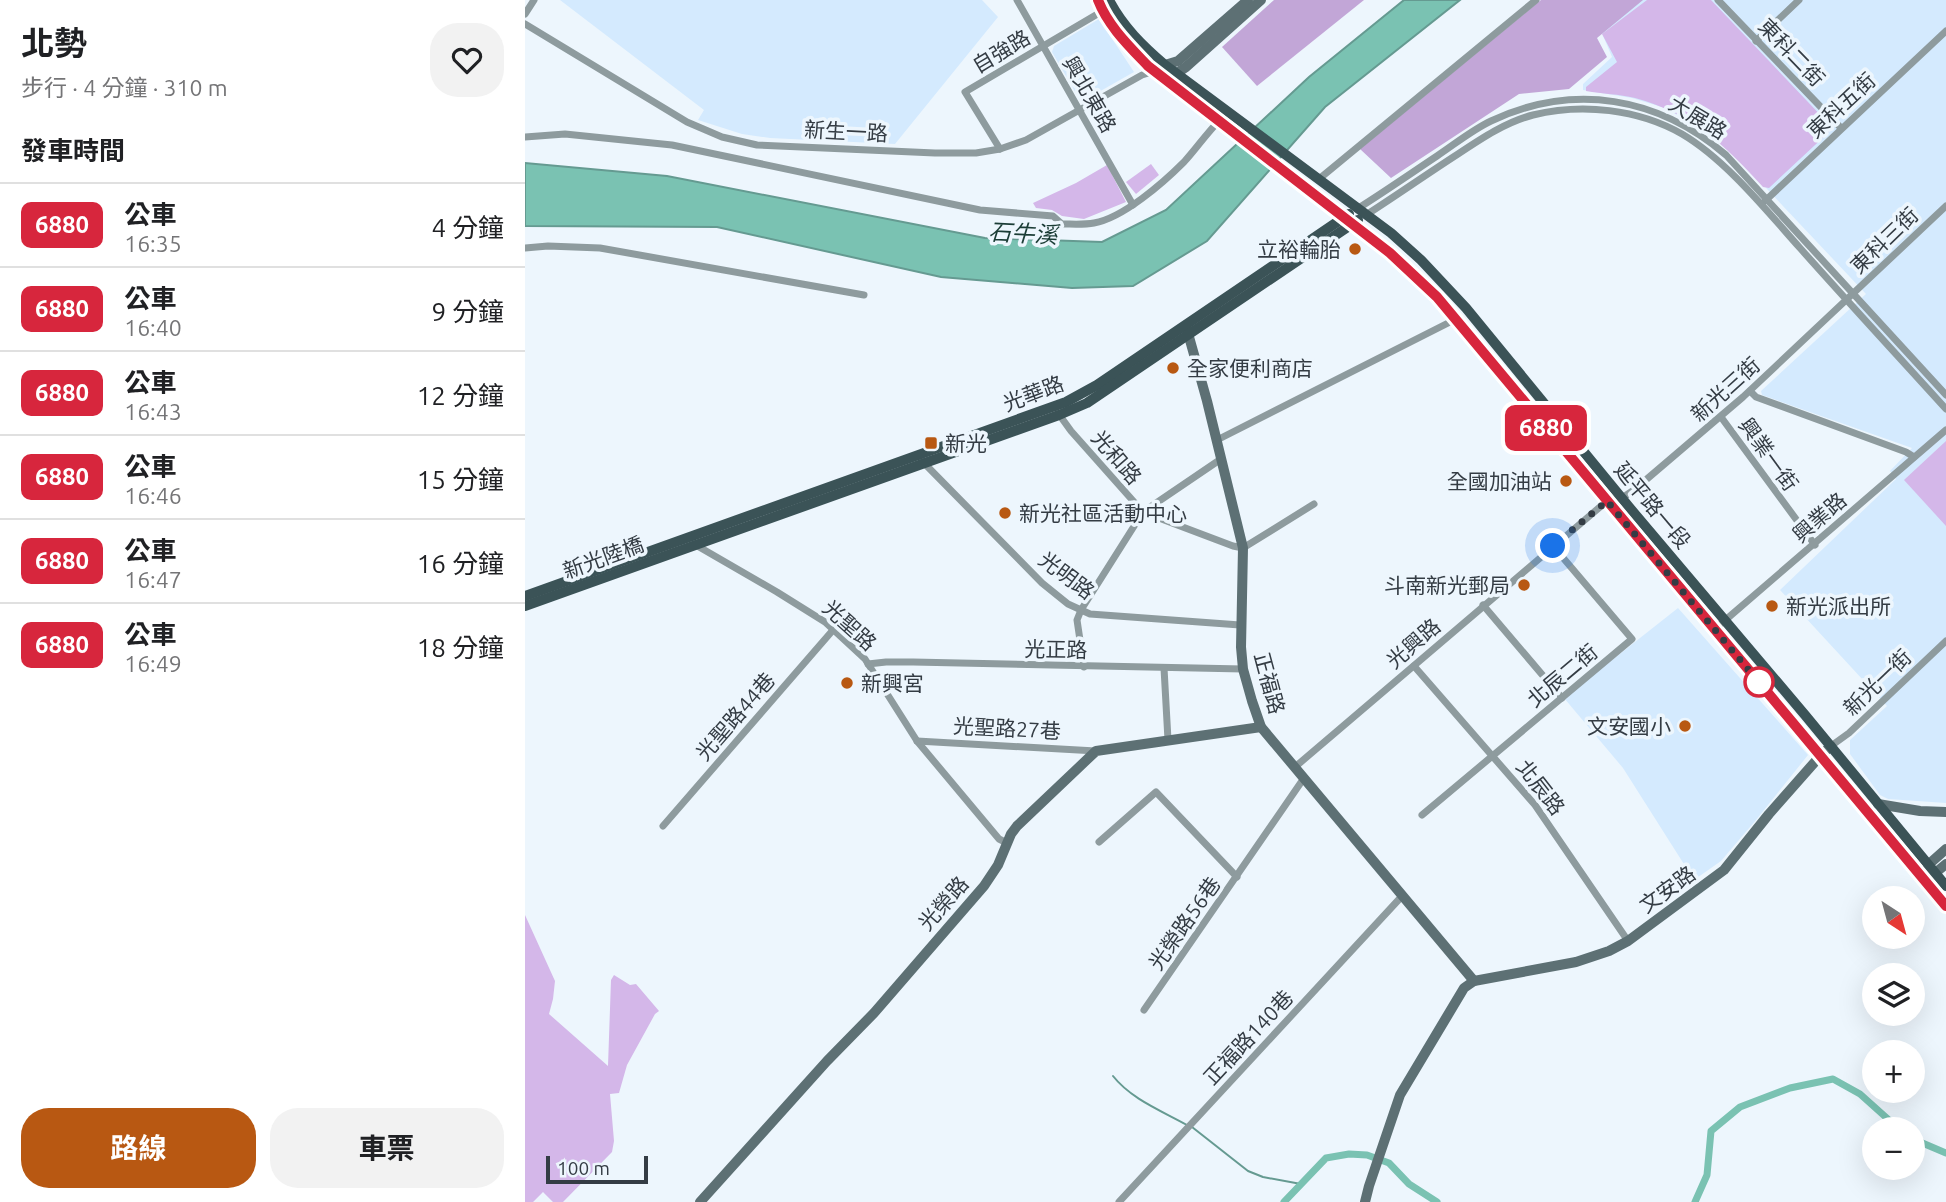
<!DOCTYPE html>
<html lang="zh-TW">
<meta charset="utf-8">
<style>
body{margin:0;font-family:Ubuntu,"Noto Sans TC",sans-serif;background:#f2f2f2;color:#202124;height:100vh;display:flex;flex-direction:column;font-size:26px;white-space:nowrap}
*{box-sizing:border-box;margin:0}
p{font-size:23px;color:#757577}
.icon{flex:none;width:38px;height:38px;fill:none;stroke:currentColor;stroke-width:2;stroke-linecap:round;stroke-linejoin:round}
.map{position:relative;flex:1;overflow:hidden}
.side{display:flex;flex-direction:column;background:#fff;width:525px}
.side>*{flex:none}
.badge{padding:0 14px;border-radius:10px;font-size:24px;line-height:46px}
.needle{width:46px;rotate:144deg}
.controls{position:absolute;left:1337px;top:886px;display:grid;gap:14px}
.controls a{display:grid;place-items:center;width:63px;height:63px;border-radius:50%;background:#fff;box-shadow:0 7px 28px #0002;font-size:35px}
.scale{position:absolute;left:21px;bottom:18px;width:102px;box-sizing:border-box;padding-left:7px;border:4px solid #343c44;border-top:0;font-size:19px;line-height:24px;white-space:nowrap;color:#343c44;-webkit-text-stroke:5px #edf6fd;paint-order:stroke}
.you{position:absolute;width:35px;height:35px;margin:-18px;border:5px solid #fff;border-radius:50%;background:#1a73e8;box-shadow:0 0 0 10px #1a73e833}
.map>.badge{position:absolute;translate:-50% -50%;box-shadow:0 0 0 4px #fff}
h2{padding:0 21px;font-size:26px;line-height:63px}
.round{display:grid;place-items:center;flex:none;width:74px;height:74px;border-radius:28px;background:#f2f2f2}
.head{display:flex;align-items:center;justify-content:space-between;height:119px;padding:0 21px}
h1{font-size:33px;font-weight:700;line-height:52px}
.button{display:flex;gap:14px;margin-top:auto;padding:14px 21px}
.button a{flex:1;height:80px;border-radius:28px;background:#b85812;color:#fff;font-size:28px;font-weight:700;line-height:80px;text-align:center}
.button a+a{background:#f2f2f2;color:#202124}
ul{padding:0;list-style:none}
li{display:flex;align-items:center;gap:21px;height:84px;padding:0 21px;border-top:2px solid #e0e0e0}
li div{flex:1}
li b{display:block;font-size:26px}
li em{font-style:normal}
li .badge{min-width:77px;font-weight:700;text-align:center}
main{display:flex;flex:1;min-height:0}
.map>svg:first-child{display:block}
</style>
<main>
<section class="side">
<div class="head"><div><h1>北勢</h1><p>步行 · 4 分鐘 · 310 m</p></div><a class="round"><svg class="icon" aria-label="heart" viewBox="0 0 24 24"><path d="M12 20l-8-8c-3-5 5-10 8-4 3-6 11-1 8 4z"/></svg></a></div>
<h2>發車時間</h2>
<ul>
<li><span class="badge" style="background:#d7263d;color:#fff">6880</span><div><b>公車</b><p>16:35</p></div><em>4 分鐘</em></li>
<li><span class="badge" style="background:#d7263d;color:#fff">6880</span><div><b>公車</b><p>16:40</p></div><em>9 分鐘</em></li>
<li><span class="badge" style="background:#d7263d;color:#fff">6880</span><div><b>公車</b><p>16:43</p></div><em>12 分鐘</em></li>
<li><span class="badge" style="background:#d7263d;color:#fff">6880</span><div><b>公車</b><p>16:46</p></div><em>15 分鐘</em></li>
<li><span class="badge" style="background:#d7263d;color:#fff">6880</span><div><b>公車</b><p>16:47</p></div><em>16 分鐘</em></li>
<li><span class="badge" style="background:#d7263d;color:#fff">6880</span><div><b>公車</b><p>16:49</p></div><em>18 分鐘</em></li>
</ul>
<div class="button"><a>路線</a><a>車票</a></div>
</section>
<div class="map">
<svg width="1421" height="1202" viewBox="0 0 1421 1202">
<rect width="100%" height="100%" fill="#edf6fd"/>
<g fill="#d4eafe">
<polygon points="35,0 457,0 473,17 370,144 245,138 217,134 173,120 179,110"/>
<polygon points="1116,0 1421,0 1421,803 1363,799 1355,795 1325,754 1325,740 1362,706 1255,590 1371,479 1365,471 1387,448 1237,395 1236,391 1341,294 1208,153 1177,129 1140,108 1107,98 1058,90 1058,84 1087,57 1076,31"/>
<polygon points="574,19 609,72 556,102 527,52 529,46"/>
<polygon points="1153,608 1283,755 1231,820 1196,861 1169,880 1098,768 1039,698"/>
</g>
<g fill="#d4b7e9">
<path d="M 1122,0 L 1186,0 L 1303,123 L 1304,132 L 1244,188 L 1238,187 C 1200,145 1166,113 1110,98 C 1094,94 1077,94 1061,91 L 1061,87 L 1092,62 L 1077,34 Z"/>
<polygon points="626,164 634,175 611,194 601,182"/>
<polygon points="582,165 601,202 559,219 537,216 527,210 511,208 508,203 551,183"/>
<polygon points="1421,441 1421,526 1379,480"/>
<polygon points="0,915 30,981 28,999 24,1014 83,1066 86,980 89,975 105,985 111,984 134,1011 130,1014 102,1065 94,1093 85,1094 89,1141 87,1152 38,1202 28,1202 18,1192 8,1202 0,1202"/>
</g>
<g fill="#c2a6d7">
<polygon points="749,0 839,0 732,86 697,47"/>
<polygon points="1016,0 1118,0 1072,38 1082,57 1044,89 994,94 866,178 835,149"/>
</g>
<polygon fill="#7ac2b2" stroke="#659a91" stroke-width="2" points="879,0 935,0 800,107 682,241 608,286 547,288 416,277 192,227 0,226 0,163 142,176 460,238 577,242 641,210 784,77"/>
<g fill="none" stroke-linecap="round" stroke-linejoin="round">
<g stroke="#659a91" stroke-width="2">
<path d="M 588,1076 C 606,1099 637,1111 662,1125"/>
<polyline points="667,1127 723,1171 738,1177 776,1184"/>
</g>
<g stroke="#7ac2b2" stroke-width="7">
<polyline points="1388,1139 1421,1153"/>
<polyline points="759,1202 801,1158 824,1154 842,1155 864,1163 884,1184 912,1202"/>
<polyline points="1170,1202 1182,1175 1186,1131 1215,1107 1265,1088 1308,1079 1335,1094 1374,1129"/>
</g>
<g stroke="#8e9b9e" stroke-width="7">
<polyline points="492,0 608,205"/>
<polyline points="1193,0 1316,128"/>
<polyline points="0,14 9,0"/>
<polyline points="0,24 162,122 197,137 232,145 410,153 451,153 475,149 501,140 617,75 630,71"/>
<polyline points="1231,41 1274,0"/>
<path d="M 0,137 L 40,134 L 147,145 L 455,210 L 528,216 L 537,224 C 547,224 559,225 569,223 C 598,218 638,183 659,162 C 671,149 681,134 694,121"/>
<polyline points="475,149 440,92 581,9"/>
<polyline points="794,179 1011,0"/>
<polyline points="1240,201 1421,31"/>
<path d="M 832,209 C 859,192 885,174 912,156 C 930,144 947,130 966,121 C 1049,82 1133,97 1201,155 L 1421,395"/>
<path d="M 841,215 C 872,195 902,174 933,154 C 957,138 981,122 1008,115 C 1057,103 1113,109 1157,134 C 1201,160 1241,210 1275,248 C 1323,302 1372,355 1421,409"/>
<polyline points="0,248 23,246 75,248 339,295"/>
<polyline points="1225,391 1231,397 1381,452 1389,457"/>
<polyline points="533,413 546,431 618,512 708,546 718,548 789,504"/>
<polyline points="1196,417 1290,545"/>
<polyline points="692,440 931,319"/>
<polyline points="397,461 517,583 543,604 565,614 715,625"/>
<polyline points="169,544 252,592 300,622 340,659 392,741 474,839 482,843"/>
<polyline points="958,605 1037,698"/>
<polyline points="1190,629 1421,430"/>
<polyline points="343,664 361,662 388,662 718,669"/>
<polyline points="889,666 1010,805 1103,941"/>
<polyline points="559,667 552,620 556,610 618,512 696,459"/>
<polyline points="639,668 643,740"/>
<polyline points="392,741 571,751"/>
<polyline points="1306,746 1324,733 1421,641"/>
<polyline points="770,767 1082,501 1097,498 1109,490 1218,397 1421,206"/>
<polyline points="897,815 1107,639 1028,546"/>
<polyline points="138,826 308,630"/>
<polyline points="574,842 631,792 712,877"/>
<polyline points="619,1010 779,778"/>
<polyline points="594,1202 878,895"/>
</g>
<g stroke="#5d7074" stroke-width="10">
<polyline points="630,71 640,65 653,61 723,0"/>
<polyline points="652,73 661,67 736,0"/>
<polyline points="661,326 682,401 718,548 716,647 718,669 727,701 736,727 949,981"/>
<polyline points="1353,804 1395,811 1421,812"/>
<polyline points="1404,878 1421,864"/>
<polyline points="1401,881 1403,865 1421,849"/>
<polyline points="175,1202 302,1061 349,1013 459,886 473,865 486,834 492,826 571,751 736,727"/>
<polyline points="840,1202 844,1186 875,1095 939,988 949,981 1051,962 1084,951 1103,941 1199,870 1244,814 1296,755 1306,746"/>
</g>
<g stroke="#3b5357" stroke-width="10">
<path d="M 573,0 C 583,26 604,46 623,66 L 865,253 L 912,297 L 1421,906"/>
<path d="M 584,0 C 598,27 618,46 640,65 L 866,233 L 896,260 L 941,308 L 1104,507 L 1280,715 L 1421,886"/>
<polyline points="0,596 541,402 572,385 824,214"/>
<polyline points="0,606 534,415 562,403 833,220"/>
</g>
</g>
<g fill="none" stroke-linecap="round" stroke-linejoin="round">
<defs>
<path id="line" d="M 573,0 C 583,26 604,46 623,66 L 865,253 L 912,297 L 1421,906"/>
</defs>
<use href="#line" stroke="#fff" stroke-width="16"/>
<use href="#line" stroke="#d7263d" stroke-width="10"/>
<polyline stroke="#343c44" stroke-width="7" stroke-dasharray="0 12.6" points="1028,546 1082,501 1237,686 1234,682"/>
</g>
<g fill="#b85812" stroke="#edf6fd" stroke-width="2.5">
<circle cx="830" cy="249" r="7"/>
<circle cx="648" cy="368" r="7"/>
<rect x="399" y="436" width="14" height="14" rx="3.5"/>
<circle cx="1041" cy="481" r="7"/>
<circle cx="480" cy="513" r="7"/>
<circle cx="999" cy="585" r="7"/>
<circle cx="1247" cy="606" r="7"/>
<circle cx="322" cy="683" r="7"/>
<circle cx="1160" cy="726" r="7"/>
</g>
<circle fill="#fff" stroke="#d7263d" stroke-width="3.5" cx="1234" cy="682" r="14"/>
<g text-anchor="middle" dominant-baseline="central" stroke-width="7" stroke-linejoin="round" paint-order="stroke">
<g font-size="21" fill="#343c44" stroke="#edf6fd">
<text transform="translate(476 51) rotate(-31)">自強路</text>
<text transform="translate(1267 52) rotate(46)">東科二街</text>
<text transform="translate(565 94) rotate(60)">興北東路</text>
<text transform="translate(1316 105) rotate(-43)">東科五街</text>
<text transform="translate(1173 117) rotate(31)">大展路</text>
<text transform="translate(321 131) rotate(3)">新生一路</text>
<text transform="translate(1359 240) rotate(-44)">東科三街</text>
<text transform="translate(1200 389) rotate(-42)">新光三街</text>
<text transform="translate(508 393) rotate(-21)">光華路</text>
<text transform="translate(1244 454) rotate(54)">興業一街</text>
<text transform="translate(592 457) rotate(49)">光和路</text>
<text transform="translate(1128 505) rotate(50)">延平路一段</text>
<text transform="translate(1294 517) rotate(-41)">興業路</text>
<text transform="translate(78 557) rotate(-20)">新光陸橋</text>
<text transform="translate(542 575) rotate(37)">光明路</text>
<text transform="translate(325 625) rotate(42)">光聖路</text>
<text transform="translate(888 643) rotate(-41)">光興路</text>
<text transform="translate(531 649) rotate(1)">光正路</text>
<text transform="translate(1037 675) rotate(-40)">北辰二街</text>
<text transform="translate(1352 682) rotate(-44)">新光一街</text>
<text transform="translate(745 683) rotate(75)">正福路</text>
<text transform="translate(210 716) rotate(-49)">光聖路44巷</text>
<text transform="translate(482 728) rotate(3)">光聖路27巷</text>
<text transform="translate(1016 787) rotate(52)">北辰路</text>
<text transform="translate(1142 889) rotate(-36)">文安路</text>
<text transform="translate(418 903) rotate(-49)">光榮路</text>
<text transform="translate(659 923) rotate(-55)">光榮路56巷</text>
<text transform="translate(723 1037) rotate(-47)">正福路140巷</text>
</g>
<g font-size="21" fill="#343c44" stroke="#edf6fd" text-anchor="start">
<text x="816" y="249" text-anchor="end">立裕輪胎</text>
<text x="662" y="368">全家便利商店</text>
<text x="420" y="443">新光</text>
<text x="1027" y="481" text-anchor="end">全國加油站</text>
<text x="494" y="513">新光社區活動中心</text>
<text x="985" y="585" text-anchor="end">斗南新光郵局</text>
<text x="1261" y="606">新光派出所</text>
<text x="336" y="683">新興宮</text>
<text x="1146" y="726" text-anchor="end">文安國小</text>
</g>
<g font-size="23" font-style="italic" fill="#1b3d36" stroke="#edf6fd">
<text transform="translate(498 233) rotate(3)">石牛溪</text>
</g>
</g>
</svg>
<div class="controls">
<a><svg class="needle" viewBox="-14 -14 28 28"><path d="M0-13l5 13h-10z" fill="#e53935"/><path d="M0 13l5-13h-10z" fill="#757577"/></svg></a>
<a><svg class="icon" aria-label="layers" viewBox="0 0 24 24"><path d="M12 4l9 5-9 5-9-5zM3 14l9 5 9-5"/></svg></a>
<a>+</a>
<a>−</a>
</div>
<div class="scale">100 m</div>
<div class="you" style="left:1028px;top:546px"></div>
<b class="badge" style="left:1021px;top:428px;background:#d7263d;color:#fff">6880</b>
</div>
</main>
